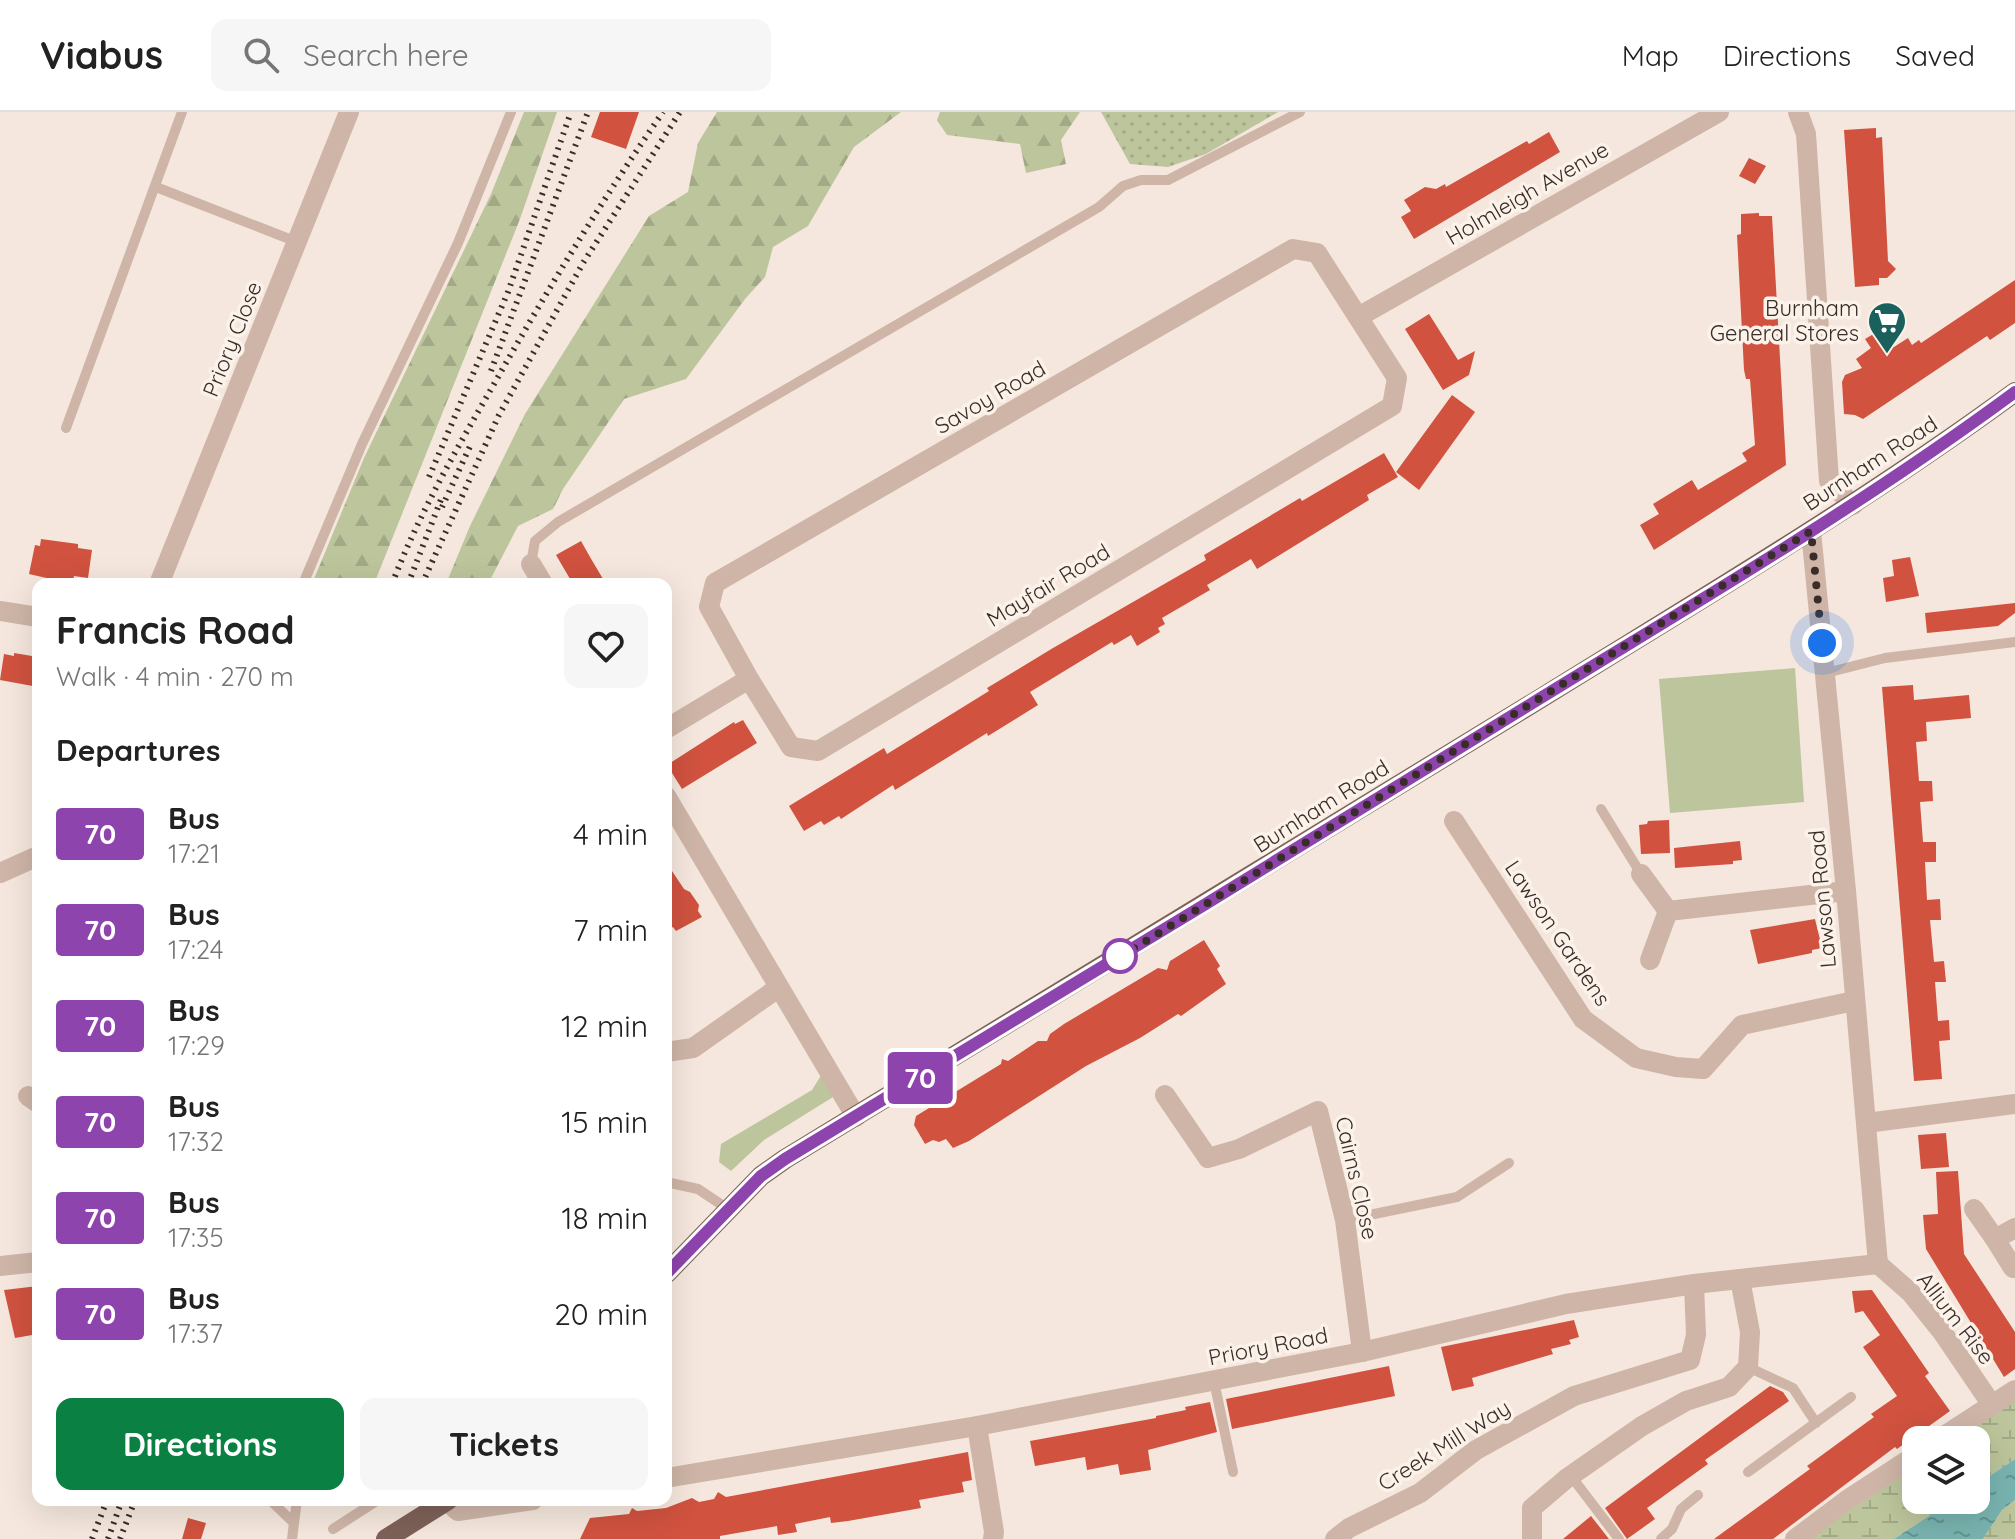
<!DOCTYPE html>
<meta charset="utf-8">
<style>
body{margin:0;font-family:Quicksand,sans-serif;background:#f6f6f6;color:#222;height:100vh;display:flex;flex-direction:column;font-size:30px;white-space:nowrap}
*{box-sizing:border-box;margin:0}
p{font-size:26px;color:#767676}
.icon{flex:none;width:44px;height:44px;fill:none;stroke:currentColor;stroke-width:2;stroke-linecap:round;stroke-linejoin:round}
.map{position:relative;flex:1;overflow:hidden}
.drawer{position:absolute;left:32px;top:466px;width:640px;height:928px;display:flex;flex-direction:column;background:#fff;border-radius:16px;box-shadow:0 8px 32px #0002}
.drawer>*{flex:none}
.badge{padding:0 16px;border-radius:6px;font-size:28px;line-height:52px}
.controls{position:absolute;left:1902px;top:1314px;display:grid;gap:16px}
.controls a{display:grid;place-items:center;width:88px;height:88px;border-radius:16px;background:#fff;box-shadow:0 8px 32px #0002;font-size:40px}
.you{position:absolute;width:40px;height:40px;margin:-20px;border:6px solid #fff;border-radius:50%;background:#1a73e8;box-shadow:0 0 0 12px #1a73e833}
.map>.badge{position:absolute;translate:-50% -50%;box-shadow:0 0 0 4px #fff}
h2{padding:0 24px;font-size:30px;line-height:72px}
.round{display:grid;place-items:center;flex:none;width:84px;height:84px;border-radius:16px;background:#f6f6f6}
.overview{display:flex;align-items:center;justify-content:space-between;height:136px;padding:0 24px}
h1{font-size:38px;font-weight:800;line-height:60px}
.button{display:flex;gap:16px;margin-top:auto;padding:16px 24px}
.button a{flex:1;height:92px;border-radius:16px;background:#0b8043;color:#fff;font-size:32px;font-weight:800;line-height:92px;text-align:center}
.button a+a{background:#f6f6f6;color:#222}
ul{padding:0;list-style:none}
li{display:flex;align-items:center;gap:24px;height:96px;padding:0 24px}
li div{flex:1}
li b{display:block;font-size:30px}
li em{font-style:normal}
li .badge{min-width:88px;font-weight:700;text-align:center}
header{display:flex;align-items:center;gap:48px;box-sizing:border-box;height:112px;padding:0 40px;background:#fff;border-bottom:2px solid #e0e0e0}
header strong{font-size:38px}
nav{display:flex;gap:44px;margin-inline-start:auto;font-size:28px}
.search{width:560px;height:72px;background:#f6f6f6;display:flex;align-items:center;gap:20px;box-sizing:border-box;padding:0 28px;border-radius:16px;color:#767676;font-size:30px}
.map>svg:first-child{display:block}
</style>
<header>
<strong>Viabus</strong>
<div class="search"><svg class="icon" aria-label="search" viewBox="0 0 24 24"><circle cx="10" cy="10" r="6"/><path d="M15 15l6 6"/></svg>Search here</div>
<nav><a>Map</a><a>Directions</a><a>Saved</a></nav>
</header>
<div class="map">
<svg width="2015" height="1427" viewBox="0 0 2015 1427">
<defs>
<pattern id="forest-firs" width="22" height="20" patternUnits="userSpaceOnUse" patternTransform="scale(2)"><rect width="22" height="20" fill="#bcc59b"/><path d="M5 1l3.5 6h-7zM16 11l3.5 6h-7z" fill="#a2a986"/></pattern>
<pattern id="wetland-marsh" width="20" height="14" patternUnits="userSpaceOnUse" patternTransform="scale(2)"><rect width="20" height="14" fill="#bcc59b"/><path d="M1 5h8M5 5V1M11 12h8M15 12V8" fill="none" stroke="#a2a986"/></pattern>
<pattern id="park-dots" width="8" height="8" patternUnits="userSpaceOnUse" patternTransform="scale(2)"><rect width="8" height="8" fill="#bcc59b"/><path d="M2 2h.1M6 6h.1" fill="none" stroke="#a2a986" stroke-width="1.8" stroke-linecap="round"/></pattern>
<pattern id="water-ripples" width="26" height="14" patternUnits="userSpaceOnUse" patternTransform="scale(2)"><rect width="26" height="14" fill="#79b4b0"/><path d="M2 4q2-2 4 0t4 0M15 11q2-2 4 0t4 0" fill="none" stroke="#64938f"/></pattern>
</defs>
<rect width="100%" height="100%" fill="#f5e7dd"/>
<g fill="#bcc59b">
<polygon points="1795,556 1804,690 1670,701 1659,567"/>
<polygon points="822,962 833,985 764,1028 731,1059 719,1050 721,1032 812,978"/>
</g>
<g fill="url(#forest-firs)">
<polygon points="524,0 557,0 520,107 374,472 312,472 364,346 491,82"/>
<polygon points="717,0 901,0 854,35 808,114 773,135 765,165 745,187 686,267 624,287 563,377 553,397 518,414 488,472 446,472 470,414 525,302 649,104 688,80 698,31"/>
<polygon points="940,0 1080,0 1061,28 1066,52 1026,61 1020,32 947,23 937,8"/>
</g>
<g fill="url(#wetland-marsh)">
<polygon points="2015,1286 2015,1347 1976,1373 1976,1328 1951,1328"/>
<polygon points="1916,1352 1916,1388 1953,1388 1894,1427 1808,1427"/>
<polygon points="2015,1388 2015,1427 1983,1427 2002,1398"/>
</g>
<polygon fill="url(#park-dots)" points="1101,0 1278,0 1206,42 1168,55 1130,52"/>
<polygon fill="url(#water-ripples)" points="2015,1347 2015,1388 2002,1398 1983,1427 1894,1427 1953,1388 1976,1388 1976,1373"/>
<g fill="#d0523f">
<polygon points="600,0 639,0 626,37 591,25"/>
<polygon points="1876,16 1876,26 1882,25 1888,149 1896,157 1887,166 1879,166 1879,173 1855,175 1844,18"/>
<polygon points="1549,20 1560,40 1414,127 1401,105 1411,99 1404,88 1425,75 1436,77 1445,72 1446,75 1527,29 1529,32"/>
<polygon points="1749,46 1766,54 1755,72 1739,64"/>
<polygon points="1759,101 1759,104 1772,104 1786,353 1654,438 1640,413 1659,402 1653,392 1692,368 1698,378 1747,349 1742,341 1755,333 1750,267 1746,267 1744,258 1737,123 1741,122 1741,102"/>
<polygon points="2015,168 2015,211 1990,228 1987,224 1863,307 1855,303 1844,302 1842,270 1845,263 1862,256 1856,247 1871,236 1865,227 1882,217 1894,235 1908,226 1912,233 1919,228 1921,231"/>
<polygon points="1429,202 1458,248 1475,239 1469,263 1443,278 1405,217"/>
<polygon points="1452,283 1475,300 1419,378 1396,360"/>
<polygon points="1384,341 1398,365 1367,383 1369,388 1257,457 1251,447 1207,473 1210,478 1162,506 1165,512 1158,516 1160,520 1137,534 1131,523 1114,533 1112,530 1030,580 1038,593 988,624 987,621 895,678 893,673 841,707 839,704 824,713 821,709 804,719 789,694 884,636 887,642 989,579 987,576 1053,536 1206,448 1204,443 1300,386 1302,389"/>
<polygon points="41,427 78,432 78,436 92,438 88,466 74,464 73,469 64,470 29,462 35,433 40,434"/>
<polygon points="581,429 590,445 606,472 573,472 556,443"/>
<polygon points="1910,445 1919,484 1886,490 1883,466 1894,464 1892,448"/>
<polygon points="2015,491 2015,501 1998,514 1927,521 1925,501"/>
<polygon points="14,541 38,545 38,575 0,568 4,542 14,544"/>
<polygon points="1913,573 1914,588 1969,583 1971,606 1926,610 1927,629 1916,630 1919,669 1932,669 1933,689 1920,690 1923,730 1936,730 1936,750 1925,750 1927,788 1940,787 1941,808 1930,808 1934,850 1944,849 1946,870 1935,870 1938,909 1949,908 1950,928 1939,929 1942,967 1914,969 1882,575"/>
<polygon points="743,608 757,631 682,677 667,653 734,610 735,612"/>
<polygon points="1669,708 1670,741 1641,742 1639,713 1647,712 1648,709"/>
<polygon points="1740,729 1742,748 1733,749 1733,752 1675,756 1674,736"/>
<polygon points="666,750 684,777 690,780 699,793 698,799 702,805 676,819 673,815 666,819"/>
<polygon points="1815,807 1822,836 1812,838 1812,841 1758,852 1750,818"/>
<polygon points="1204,828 1220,854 1217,857 1226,872 1181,904 1178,902 1140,926 1086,954 969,1029 953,1036 946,1027 939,1030 933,1028 925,1032 914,1013 916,1004 1001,952 1002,947 1008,949 1038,929 1047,929 1050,922 1064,912 1158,856 1167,858 1170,849"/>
<polygon points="1946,1021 1949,1055 1921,1057 1918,1023"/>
<polygon points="1958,1059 1964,1142 2015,1220 2015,1257 2004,1265 1926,1137 1923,1103 1938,1102 1936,1060"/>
<polygon points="38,1174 38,1222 15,1226 4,1178"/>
<polygon points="1872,1178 1929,1261 1925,1264 1950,1299 1897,1337 1895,1335 1773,1427 1714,1427 1810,1357 1807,1354 1874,1305 1871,1302 1897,1284 1863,1235 1880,1223 1863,1199 1855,1201 1852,1179"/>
<polygon points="1574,1208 1579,1225 1569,1228 1571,1232 1551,1237 1553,1242 1472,1266 1474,1274 1452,1279 1441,1235"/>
<polygon points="1389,1254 1395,1284 1232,1317 1226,1287"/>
<polygon points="1770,1274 1783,1280 1789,1289 1705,1348 1708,1352 1647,1396 1655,1407 1627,1427 1605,1396"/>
<polygon points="1210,1290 1217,1320 1148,1338 1151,1358 1120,1363 1118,1352 1087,1358 1085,1345 1035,1354 1030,1329 1156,1306 1156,1304 1186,1298 1185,1295"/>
<polygon points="968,1340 972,1368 962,1370 964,1380 919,1388 921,1396 848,1409 831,1411 830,1405 795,1412 797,1420 778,1423 777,1414 720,1424 720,1427 580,1427 590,1406 629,1402 632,1396 637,1399 666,1396 692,1386 699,1390 714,1387 718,1380 726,1385"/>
<polygon points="1591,1404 1609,1427 1563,1427"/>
<polygon points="188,1406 206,1411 201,1427 182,1427"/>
</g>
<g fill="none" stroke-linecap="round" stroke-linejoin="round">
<g stroke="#ceb5a7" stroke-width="10">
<polyline points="156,75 297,130"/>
<polyline points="66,316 182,0"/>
<polyline points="531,452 535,429 558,410 1099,95 1123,74 1141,68 1168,68 1300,0"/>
<polyline points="303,472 362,332 458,131 511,0"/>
<polyline points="1826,561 1885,546 2015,530"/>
<polyline points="1601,697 1641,762"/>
<polyline points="666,1070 698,1077 728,1097"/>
<polyline points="1345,1108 1457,1085 1509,1051"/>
<polyline points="1748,1255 1793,1276 1816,1311"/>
<polyline points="1214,1269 1233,1360"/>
<polyline points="1748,1360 1851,1285"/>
<polyline points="1571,1364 1619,1427"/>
<polyline points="270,1388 294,1411 292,1427"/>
<polyline points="294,1411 297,1388"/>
<polyline points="333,1417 378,1388"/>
<polyline points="1661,1427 1672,1417 1681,1397 1698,1383"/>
</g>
<g stroke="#ceb5a7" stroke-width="20">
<polyline points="1798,0 1806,22 1829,369 1853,393"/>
<polyline points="1360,204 1719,0"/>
<polyline points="1811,419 1846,779 1878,1152"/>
<polyline points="531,452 543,472"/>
<polyline points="159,472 349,0"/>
<polyline points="0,499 38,505"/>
<polyline points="666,617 749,567 791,635 818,639 1392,294 1397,266 1317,141 1293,137 715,471 709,495 749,567"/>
<polyline points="666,684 856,1005"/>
<polyline points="1454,709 1583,907 1636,946 1676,955 1703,957 1742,913 1854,889"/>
<polyline points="0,761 38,744"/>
<polyline points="1641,762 1668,799 1846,779"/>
<polyline points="1650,848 1668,799"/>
<polyline points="666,940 693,936 778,876"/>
<polyline points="1165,983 1208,1046 1239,1037 1318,999 1345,1108 1362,1240"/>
<polyline points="28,984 38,991"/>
<polyline points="1866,1011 2015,992"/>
<polyline points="1974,1097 1995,1127"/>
<polyline points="1878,1152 1911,1181 1943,1221 1992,1293"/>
<polyline points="0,1154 38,1150"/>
<polyline points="2013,1156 1995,1127 2015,1116"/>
<polyline points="977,1314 994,1420 993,1427"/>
<polyline points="1938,1328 2015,1278"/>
<polyline points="666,1366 977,1314 1362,1240 1566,1192 1694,1172 1878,1152"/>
<polyline points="447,1389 458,1399 533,1388"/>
<polyline points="1335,1427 1349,1416 1420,1381 1476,1338 1574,1284 1690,1248 1696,1223 1694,1172"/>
<polyline points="1532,1427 1532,1396 1566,1367 1642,1314 1686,1289 1729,1275 1748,1255 1750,1220 1740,1167"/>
<polyline points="1795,1427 1847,1388 1916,1343"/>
</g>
<g stroke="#7d6158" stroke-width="20">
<path d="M 666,1162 L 761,1064 L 785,1047 C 1037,896 1288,743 1538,588 C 1699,488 1862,392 2015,280"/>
<polyline points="386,1427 448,1388"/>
</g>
<g stroke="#3a2c28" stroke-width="6" stroke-dasharray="2 6" stroke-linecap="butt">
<polyline points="491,259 588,0"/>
<polyline points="429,365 508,180 571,0"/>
<polyline points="442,395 472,330"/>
<path d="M 392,472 C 420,399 459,333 498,265 C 549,175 604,85 663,0"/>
<polyline points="408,472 442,385"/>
<polyline points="422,472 499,303 583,151 680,0"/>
<polyline points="92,1427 107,1388"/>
<polyline points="108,1427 122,1388"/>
<polyline points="120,1427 135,1388"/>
</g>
</g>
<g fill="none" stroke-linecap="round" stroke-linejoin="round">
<defs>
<path id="line" d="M 666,1162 L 761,1064 L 785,1047 C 1035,897 1283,745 1531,592 C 1695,491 1861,394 2015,280"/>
</defs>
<use href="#line" stroke="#fff" stroke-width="18"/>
<use href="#line" stroke="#8e44ad" stroke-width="12"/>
<polyline stroke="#3a2c28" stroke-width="8" stroke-dasharray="0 14.4" points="1120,844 1115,848 1811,419 1822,531"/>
</g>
<defs>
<symbol id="supermarket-pin" viewBox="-11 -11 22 30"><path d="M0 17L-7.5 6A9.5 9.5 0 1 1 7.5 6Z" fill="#1a605d" stroke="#fbf2ea"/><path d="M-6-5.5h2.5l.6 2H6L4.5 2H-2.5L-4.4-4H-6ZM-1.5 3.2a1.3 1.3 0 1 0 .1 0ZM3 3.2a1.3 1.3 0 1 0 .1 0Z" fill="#fff"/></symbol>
</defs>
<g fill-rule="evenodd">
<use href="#supermarket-pin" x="1865" y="187" width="44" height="60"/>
</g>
<circle fill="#fff" stroke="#8e44ad" stroke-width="4" cx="1120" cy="844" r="16"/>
<g text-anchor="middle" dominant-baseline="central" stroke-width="7" stroke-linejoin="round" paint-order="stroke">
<g font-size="22" fill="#3a2c28" stroke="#fbf2ea">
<text transform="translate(1527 81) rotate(-30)">Holmleigh Avenue</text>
<text transform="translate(232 227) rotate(-68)">Priory Close</text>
<text transform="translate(990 285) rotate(-30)">Savoy Road</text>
<text transform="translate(1870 351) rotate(-33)">Burnham Road</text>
<text transform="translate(1048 473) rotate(-31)">Mayfair Road</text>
<text transform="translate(1321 694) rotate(-32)">Burnham Road</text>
<text transform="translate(1822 787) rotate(-95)">Lawson Road</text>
<text transform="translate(1558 821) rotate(56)">Lawson Gardens</text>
<text transform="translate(1357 1066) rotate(77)">Cairns Close</text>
<text transform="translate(1956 1206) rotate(52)">Allium Rise</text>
<text transform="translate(1268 1234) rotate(-11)">Priory Road</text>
<text transform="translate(1444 1333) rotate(-32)">Creek Mill Way</text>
</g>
<g font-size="22" fill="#3a2c28" stroke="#fbf2ea" text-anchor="end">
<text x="1859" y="196">Burnham<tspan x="1859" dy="25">General Stores</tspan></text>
</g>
</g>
</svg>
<div class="controls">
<a><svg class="icon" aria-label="layers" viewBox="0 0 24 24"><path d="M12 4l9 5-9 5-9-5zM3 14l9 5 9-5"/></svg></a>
</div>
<div class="you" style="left:1822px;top:531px"></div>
<b class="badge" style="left:920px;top:966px;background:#8e44ad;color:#fff">70</b>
<section class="drawer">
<div class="overview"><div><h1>Francis Road</h1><p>Walk · 4 min · 270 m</p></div><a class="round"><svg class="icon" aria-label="heart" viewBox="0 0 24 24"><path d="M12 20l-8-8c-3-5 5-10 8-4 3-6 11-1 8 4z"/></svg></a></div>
<h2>Departures</h2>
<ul>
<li><span class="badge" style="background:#8e44ad;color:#fff">70</span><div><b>Bus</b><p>17:21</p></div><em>4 min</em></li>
<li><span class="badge" style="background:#8e44ad;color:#fff">70</span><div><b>Bus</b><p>17:24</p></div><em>7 min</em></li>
<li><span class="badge" style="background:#8e44ad;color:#fff">70</span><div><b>Bus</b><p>17:29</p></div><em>12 min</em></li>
<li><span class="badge" style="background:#8e44ad;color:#fff">70</span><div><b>Bus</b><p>17:32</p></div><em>15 min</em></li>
<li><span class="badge" style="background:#8e44ad;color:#fff">70</span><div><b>Bus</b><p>17:35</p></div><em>18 min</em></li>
<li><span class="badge" style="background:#8e44ad;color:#fff">70</span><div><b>Bus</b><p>17:37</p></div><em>20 min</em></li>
</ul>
<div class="button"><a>Directions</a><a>Tickets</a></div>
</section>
</div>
